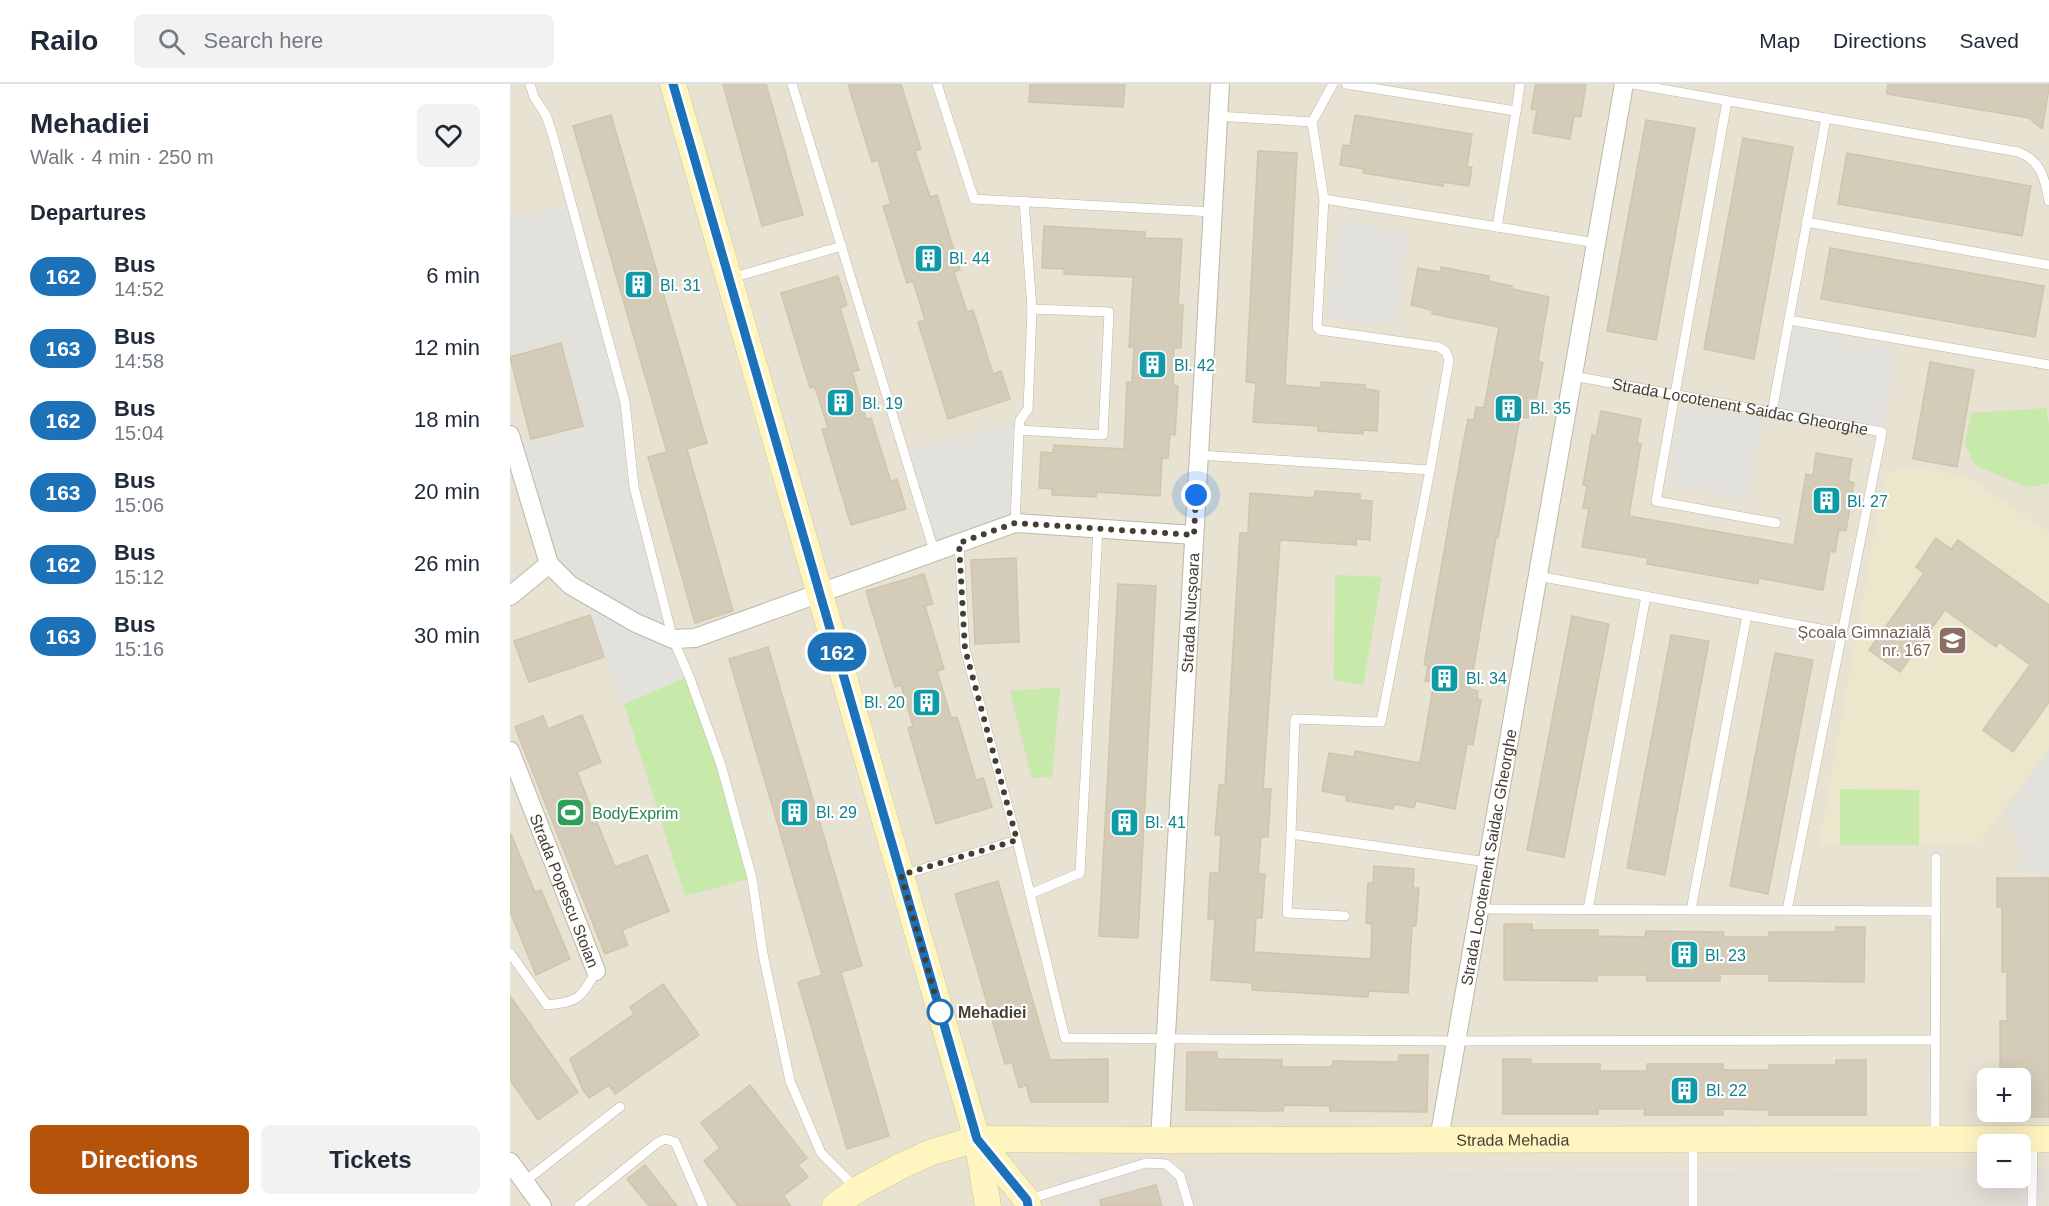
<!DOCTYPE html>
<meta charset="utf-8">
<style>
body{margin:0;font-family:Arial,sans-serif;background:#f2f2f3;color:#1f2937;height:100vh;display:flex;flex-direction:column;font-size:22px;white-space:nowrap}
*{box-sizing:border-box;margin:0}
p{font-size:20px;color:#747a83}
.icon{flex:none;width:33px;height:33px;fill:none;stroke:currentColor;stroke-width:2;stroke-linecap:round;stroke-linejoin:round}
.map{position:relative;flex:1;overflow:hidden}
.details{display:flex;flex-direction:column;background:#fff;width:510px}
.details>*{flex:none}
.badge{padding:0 12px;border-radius:20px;font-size:21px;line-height:39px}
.tools{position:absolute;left:1467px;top:984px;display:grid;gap:12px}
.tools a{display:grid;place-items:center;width:54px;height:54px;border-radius:9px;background:#fff;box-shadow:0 6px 24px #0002;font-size:30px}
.you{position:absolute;width:30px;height:30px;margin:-15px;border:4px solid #fff;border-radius:50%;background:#1a73e8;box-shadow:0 0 0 9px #1a73e833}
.map>.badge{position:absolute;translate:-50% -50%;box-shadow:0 0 0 3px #fff}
h2{padding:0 30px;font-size:22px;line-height:54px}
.round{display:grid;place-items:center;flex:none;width:63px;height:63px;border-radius:9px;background:#f2f2f3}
.head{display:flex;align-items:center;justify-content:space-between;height:102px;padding:0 30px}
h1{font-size:28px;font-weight:800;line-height:45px}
.button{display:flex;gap:12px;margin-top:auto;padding:12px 30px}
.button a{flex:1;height:69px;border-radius:9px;background:#b45309;color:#fff;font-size:24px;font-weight:800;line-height:69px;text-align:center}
.button a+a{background:#f2f2f3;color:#1f2937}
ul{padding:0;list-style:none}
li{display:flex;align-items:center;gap:18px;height:72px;padding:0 30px}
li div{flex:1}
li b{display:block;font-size:22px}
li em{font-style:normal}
li .badge{min-width:66px;font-weight:700;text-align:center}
header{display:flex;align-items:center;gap:36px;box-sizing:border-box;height:84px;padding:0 30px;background:#fff;border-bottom:2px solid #e0e1e3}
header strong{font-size:28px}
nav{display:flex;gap:33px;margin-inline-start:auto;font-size:21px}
.search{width:420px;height:54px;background:#f2f2f3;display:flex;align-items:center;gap:15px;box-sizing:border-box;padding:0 21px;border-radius:9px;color:#747a83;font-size:22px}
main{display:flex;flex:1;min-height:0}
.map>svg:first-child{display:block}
</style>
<header>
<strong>Railo</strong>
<div class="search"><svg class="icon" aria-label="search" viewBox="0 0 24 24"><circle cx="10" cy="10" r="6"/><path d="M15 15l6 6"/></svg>Search here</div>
<nav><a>Map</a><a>Directions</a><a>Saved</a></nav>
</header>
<main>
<section class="details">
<div class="head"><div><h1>Mehadiei</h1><p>Walk · 4 min · 250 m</p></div><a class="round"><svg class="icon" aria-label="heart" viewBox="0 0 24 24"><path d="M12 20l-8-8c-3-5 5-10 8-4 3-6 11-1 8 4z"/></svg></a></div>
<h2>Departures</h2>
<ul>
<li><span class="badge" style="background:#1d71b8;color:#fff">162</span><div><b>Bus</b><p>14:52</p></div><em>6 min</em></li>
<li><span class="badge" style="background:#1d71b8;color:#fff">163</span><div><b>Bus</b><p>14:58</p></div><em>12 min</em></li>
<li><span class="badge" style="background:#1d71b8;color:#fff">162</span><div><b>Bus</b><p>15:04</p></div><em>18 min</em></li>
<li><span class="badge" style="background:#1d71b8;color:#fff">163</span><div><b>Bus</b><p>15:06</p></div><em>20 min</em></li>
<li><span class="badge" style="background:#1d71b8;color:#fff">162</span><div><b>Bus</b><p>15:12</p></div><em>26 min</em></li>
<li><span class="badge" style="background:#1d71b8;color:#fff">163</span><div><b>Bus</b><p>15:16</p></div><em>30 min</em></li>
</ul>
<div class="button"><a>Directions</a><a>Tickets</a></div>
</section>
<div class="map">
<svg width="1539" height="1122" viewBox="0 0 1539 1122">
<rect width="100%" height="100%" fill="#f2efe3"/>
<path fill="#e7e2d1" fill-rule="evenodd" d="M 0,0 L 1539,0 L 1539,1085 L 1511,1085 L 1510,1060 L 1478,1060 L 1477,1085 L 1044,1087 L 778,1083 L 650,1084 L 545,1091 L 553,1122 L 0,1122 ZM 1478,994 L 1510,994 L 1510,1028 L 1478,1028 Z"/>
<polygon fill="#e4e0d8" points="778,1083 1044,1087 1477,1085 1478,1094 1510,1094 1511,1085 1539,1085 1539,1122 553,1122 545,1091 650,1084"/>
<polygon fill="#ece6cc" points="1402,383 1459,393 1539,449 1539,665 1466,761 1309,761 1374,395 1381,387"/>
<g fill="#c7e9aa">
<polygon points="1536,324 1539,341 1539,399 1519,404 1465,381 1455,361 1461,329"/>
<polygon points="825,491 872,493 853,601 824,596"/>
<polygon points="179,592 242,794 175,812 114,620"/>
<polygon points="550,603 542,693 522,694 500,607"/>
<polygon points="1330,705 1409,706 1409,761 1330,761"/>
</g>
<g fill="#e3e1dc">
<polygon points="62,119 115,318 124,403 179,592 114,620 94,573 72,508 39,480 3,360 72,342 51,259 0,273 0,135"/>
<polygon points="829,136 899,147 886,243 815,233"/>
<polygon points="1278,243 1387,263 1372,348 1262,328"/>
<polygon points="1171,320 1253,334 1238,415 1157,401"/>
<polygon points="510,336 505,439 424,467 394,368"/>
<polygon points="1539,665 1539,790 1509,789 1509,757 1493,726"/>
</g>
<g fill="#d4ccb8" stroke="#cfc5ab" stroke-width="1.5">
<polygon points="213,0 256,0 293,131 252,142"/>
<polygon points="338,0 391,0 411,65 405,67 420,113 427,111 450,186 444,188 457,228 463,226 483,290 491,287 500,315 438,335 408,238 415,236 403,197 397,199 373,122 381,120 368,76 362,78"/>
<polygon points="520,0 615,0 613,23 519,18"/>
<polygon points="1026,0 1076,0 1071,33 1064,32 1060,55 1023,49 1027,26 1021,25"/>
<polygon points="1378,0 1539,0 1539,4 1532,45 1519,34 1377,10"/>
<polygon points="101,31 197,359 177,365 223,527 185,539 138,373 157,368 63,42"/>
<polygon points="845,31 962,50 957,83 962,83 959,102 933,98 933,102 853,89 854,85 830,81 833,61 840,62"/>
<polygon points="1136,36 1185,44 1146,256 1097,247"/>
<polygon points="1233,54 1283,63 1244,275 1194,265"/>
<polygon points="748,67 787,69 775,301 811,304 811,298 855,301 855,305 869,307 867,347 853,346 853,350 808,347 808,342 743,338 746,299 736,298"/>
<polygon points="1337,69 1521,102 1512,152 1328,120"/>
<polygon points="534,142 635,148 635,154 672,155 668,221 673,221 671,264 664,264 663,301 668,302 665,351 660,350 658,374 652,374 650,412 586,408 586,413 542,411 542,405 529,404 531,368 543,369 544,361 614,365 617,298 622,298 624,263 619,263 623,193 554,190 554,185 532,184"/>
<polygon points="1320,164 1534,202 1525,253 1311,215"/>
<polygon points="931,183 979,192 978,197 1002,202 1002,205 1039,213 1028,277 1033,279 1025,321 1020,320 1018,334 1010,333 988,454 986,454 960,605 968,607 967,615 971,616 963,661 957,660 945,725 906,717 904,724 884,720 883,725 836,717 837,712 812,707 819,669 844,673 845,667 910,679 924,598 915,597 918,582 914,581 951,371 958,335 964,336 966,323 974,324 989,243 922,230 922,226 901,221 908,184 931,188"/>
<polygon points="328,192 337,221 330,224 349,286 342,288 356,335 361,334 381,398 387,395 396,425 341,441 312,345 318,344 305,303 300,304 271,209"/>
<polygon points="51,259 73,342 21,355 0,273"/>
<polygon points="1420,278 1464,286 1447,383 1403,375"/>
<polygon points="1091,327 1131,335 1127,359 1131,360 1119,432 1284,461 1296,390 1303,392 1306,369 1342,375 1338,397 1344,399 1336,447 1329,446 1325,468 1320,467 1313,506 1249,494 1248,500 1137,480 1138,474 1072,463 1079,425 1073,424 1077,402 1073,401 1082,351 1086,352"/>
<polygon points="805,407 850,410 850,416 862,417 860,456 846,455 846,461 770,456 753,705 761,705 758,753 751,753 748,790 755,790 752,834 746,834 744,868 861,875 862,840 856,839 858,799 863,799 864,782 904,785 903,804 909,804 906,842 902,842 898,909 859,907 858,913 742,906 742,899 701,896 705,835 698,835 700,789 709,789 711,751 705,751 709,701 715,701 730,449 738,449 740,409 804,414"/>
<polygon points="1426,454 1441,465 1448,456 1539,521 1539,618 1503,668 1473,646 1520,581 1489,558 1486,563 1435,526 1390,588 1359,566 1414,489 1406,483"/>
<polygon points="506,474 509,558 465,560 461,476"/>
<polygon points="414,490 423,520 415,522 434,585 427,587 441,634 447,633 466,696 473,694 482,723 426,740 398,644 403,642 391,601 385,603 356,507"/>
<polygon points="608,500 646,502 628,854 589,852"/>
<polygon points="80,531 94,573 19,598 4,557"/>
<polygon points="1062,532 1099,540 1054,773 1017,766"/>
<polygon points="1161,551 1199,557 1155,791 1117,784"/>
<polygon points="258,563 352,882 331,888 379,1052 337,1065 288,898 312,891 219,575"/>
<polygon points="1265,569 1303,576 1258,810 1220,802"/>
<polygon points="72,631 91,678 67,688 105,783 137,771 159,827 112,846 118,861 95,870 5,643 33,632 38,645"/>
<polygon points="1,750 25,808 31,806 60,875 26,891 0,827"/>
<polygon points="1487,794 1539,794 1539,1033 1490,1033 1490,1028 1510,1028 1510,994 1490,994 1490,937 1497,937 1497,888 1492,888 1492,823 1487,823"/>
<polygon points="488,797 540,976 598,975 598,1018 521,1018 516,1001 509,1004 502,978 495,980 445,810"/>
<polygon points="994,840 1022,840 1022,846 1088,846 1088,852 1135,853 1136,847 1213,848 1214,853 1259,853 1259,848 1326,848 1326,843 1355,843 1354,898 1259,897 1259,890 1210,890 1210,897 1137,897 1137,891 1087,891 1087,897 994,896"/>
<polygon points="153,900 189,951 105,1010 99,1001 79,1014 73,1006 60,975 124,930 120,923"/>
<polygon points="0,912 68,1008 28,1036 0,996"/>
<polygon points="677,968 707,968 707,975 772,976 772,983 822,983 823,977 888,978 889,971 918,971 917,1028 820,1027 820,1022 774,1021 773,1027 676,1026"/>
<polygon points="993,975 1021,975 1021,980 1090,980 1090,987 1137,987 1137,980 1213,980 1213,986 1259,986 1259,981 1326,981 1326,976 1356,976 1356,1031 1259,1031 1259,1026 1212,1025 1213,1031 1134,1031 1135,1025 1088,1025 1088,1030 993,1030"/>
<polygon points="240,1001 297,1074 288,1081 298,1093 273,1112 281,1122 228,1122 194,1077 210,1064 191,1039"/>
<polygon points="135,1081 167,1122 139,1122 117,1095"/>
<polygon points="646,1101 652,1122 591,1122 590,1116"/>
</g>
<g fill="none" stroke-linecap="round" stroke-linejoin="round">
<defs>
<g id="lane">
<polyline points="20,0 24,13 36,31 43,52 115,318 124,403 163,555 179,592 211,681 242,794 253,870 280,997 311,1069 346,1104"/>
<polyline points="282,0 424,467"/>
<polyline points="427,0 464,115 703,128"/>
<polyline points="823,0 802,38 814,115 807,243 810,246 929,263 936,268 939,276 920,386 871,638 785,635 781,750 977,778"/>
<polyline points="836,0 1006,27 987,143"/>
<path d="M 1123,0 L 1508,68 C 1531,76 1535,95 1539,117"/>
<polyline points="1217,17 1146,417 1266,439"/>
<polyline points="1006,27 1010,0"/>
<polyline points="708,32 802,38"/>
<polyline points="814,115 1086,159"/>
<polyline points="1296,138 1539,181"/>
<polyline points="221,194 332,162"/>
<polyline points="1279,236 1539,281"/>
<path id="s1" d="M 1063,292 L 1372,348 L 1277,826"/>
<polyline points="1262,328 1316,34"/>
<polyline points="509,346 593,351 599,228 522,225"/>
<polyline points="689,371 920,386"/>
<polyline points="505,439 509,346 510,336 518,325 522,225 514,117"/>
<polyline points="449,459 455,565 507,756 555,954 946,957 1425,956"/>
<polyline points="1028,492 1332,549"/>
<polyline points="781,750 777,829 835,832"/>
<polyline points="393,791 507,756"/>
<polyline points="520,810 570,789 588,444"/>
<polyline points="969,825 1426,827"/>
<polyline points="1078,825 1136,512"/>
<polyline points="1181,826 1237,531"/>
<path d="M 0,869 L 37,921 C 69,918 71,914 86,887"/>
<polyline points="1425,1053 1426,774"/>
<polyline points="1183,1057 1183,1122"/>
<polyline points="14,1098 110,1023"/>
<polyline points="519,1115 636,1079 656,1080 670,1092 679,1122"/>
<polyline points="69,1122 147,1059 155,1055 165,1058 193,1122"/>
<polyline points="1522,1122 1523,1057"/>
</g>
<g id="street">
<polyline points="0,351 39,480 60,501 126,539 163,555 185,554 505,439 684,451"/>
<polyline points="0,512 39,480"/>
<path id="s2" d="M 0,667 L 86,887"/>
<path id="s3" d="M 929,1055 L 1114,0"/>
<path id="s4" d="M 650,1056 L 710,0"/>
<polyline points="0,1078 32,1122"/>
</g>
<g id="secondary">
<polyline points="163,0 467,1055 478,1122"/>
<polyline points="469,1057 517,1116 518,1122"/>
<path id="s5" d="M 325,1122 L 348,1105 L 393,1081 L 422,1068 L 467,1055 L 650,1056 L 1539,1055"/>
</g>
</defs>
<use href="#lane" stroke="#beb8a6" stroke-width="10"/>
<use href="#street" stroke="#beb8a6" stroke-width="20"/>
<use href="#secondary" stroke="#d4c991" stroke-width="27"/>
<use href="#lane" stroke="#fff" stroke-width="9"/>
<use href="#street" stroke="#fff" stroke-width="18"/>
<use href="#secondary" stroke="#fff5c1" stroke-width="26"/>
</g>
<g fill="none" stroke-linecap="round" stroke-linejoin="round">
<defs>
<polyline id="line" points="163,0 467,1055 517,1116 518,1122"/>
</defs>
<use href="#line" stroke="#fff" stroke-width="14"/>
<use href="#line" stroke="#1d71b8" stroke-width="9"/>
<polyline stroke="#443f33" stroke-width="6" stroke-dasharray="0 10.8" points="430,928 391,791 507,756 455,565 449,459 505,439 684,451 686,411"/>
</g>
<defs>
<symbol id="building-square" viewBox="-11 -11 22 22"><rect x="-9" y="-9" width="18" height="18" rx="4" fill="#0f9aa8" stroke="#fff"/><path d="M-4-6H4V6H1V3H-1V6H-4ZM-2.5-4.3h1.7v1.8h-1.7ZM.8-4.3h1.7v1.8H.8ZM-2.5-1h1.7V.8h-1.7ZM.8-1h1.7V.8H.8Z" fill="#fff"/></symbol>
<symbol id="school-square" viewBox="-11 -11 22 22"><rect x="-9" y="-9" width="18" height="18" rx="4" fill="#8d6e63" stroke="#fff"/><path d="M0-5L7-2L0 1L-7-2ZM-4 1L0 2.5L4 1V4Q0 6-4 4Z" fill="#fff"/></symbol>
<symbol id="stadium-square" viewBox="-11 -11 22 22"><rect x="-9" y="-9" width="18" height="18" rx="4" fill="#2e9e5b" stroke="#fff"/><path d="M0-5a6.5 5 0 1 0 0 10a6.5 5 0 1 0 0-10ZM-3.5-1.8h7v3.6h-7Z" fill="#fff"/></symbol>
</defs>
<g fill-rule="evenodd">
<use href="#building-square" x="402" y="158" width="33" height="33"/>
<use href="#building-square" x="112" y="184" width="33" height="33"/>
<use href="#building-square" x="626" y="264" width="33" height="33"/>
<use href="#building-square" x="314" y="302" width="33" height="33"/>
<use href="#building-square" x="982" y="308" width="33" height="33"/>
<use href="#building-square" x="1300" y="400" width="33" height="33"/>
<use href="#school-square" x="1426" y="540" width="33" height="33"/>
<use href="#building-square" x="918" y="578" width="33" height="33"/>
<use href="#building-square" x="400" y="602" width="33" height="33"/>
<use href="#building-square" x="268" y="712" width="33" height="33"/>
<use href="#stadium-square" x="44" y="712" width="33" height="33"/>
<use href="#building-square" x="598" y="722" width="33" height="33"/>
<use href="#building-square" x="1158" y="854" width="33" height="33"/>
<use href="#building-square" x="1158" y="990" width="33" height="33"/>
</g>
<circle fill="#fff" stroke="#1d71b8" stroke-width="3" cx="430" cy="928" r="12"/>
<g text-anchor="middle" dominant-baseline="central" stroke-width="4.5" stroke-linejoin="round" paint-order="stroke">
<g font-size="16" fill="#0d838f" stroke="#fff" text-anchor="start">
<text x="439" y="174">Bl. 44</text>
<text x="150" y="201">Bl. 31</text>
<text x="664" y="281">Bl. 42</text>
<text x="352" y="319">Bl. 19</text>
<text x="1020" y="324">Bl. 35</text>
<text x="1337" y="417">Bl. 27</text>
<text x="956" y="594">Bl. 34</text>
<text x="395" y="618" text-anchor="end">Bl. 20</text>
<text x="306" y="728">Bl. 29</text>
<text x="635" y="738">Bl. 41</text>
<text x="1195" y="871">Bl. 23</text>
<text x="1196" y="1006">Bl. 22</text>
</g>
<g font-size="16" fill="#443f33" stroke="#fff">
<text stroke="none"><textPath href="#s1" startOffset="170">Strada Locotenent Saidac Gheorghe</textPath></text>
<text stroke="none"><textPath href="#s4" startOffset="528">Strada Nucșoara</textPath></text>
<text stroke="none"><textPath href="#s3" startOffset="286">Strada Locotenent Saidac Gheorghe</textPath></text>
<text stroke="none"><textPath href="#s2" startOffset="150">Strada Popescu Stoian</textPath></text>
<text stroke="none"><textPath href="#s5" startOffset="694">Strada Mehadia</textPath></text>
</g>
<g font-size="16" fill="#785e54" stroke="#fff" text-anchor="end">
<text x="1421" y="548">Școala Gimnazială<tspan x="1421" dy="18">nr. 167</tspan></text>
</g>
<g font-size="16" fill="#27864d" stroke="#fff" text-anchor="start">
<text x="82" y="729">BodyExprim</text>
</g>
<g font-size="16" font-weight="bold" fill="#443f33" stroke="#fff" text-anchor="start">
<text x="448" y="928">Mehadiei</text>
</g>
</g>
</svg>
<div class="tools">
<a>+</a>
<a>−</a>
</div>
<div class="you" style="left:686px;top:411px"></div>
<b class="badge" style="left:327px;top:568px;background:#1d71b8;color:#fff">162</b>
</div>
</main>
